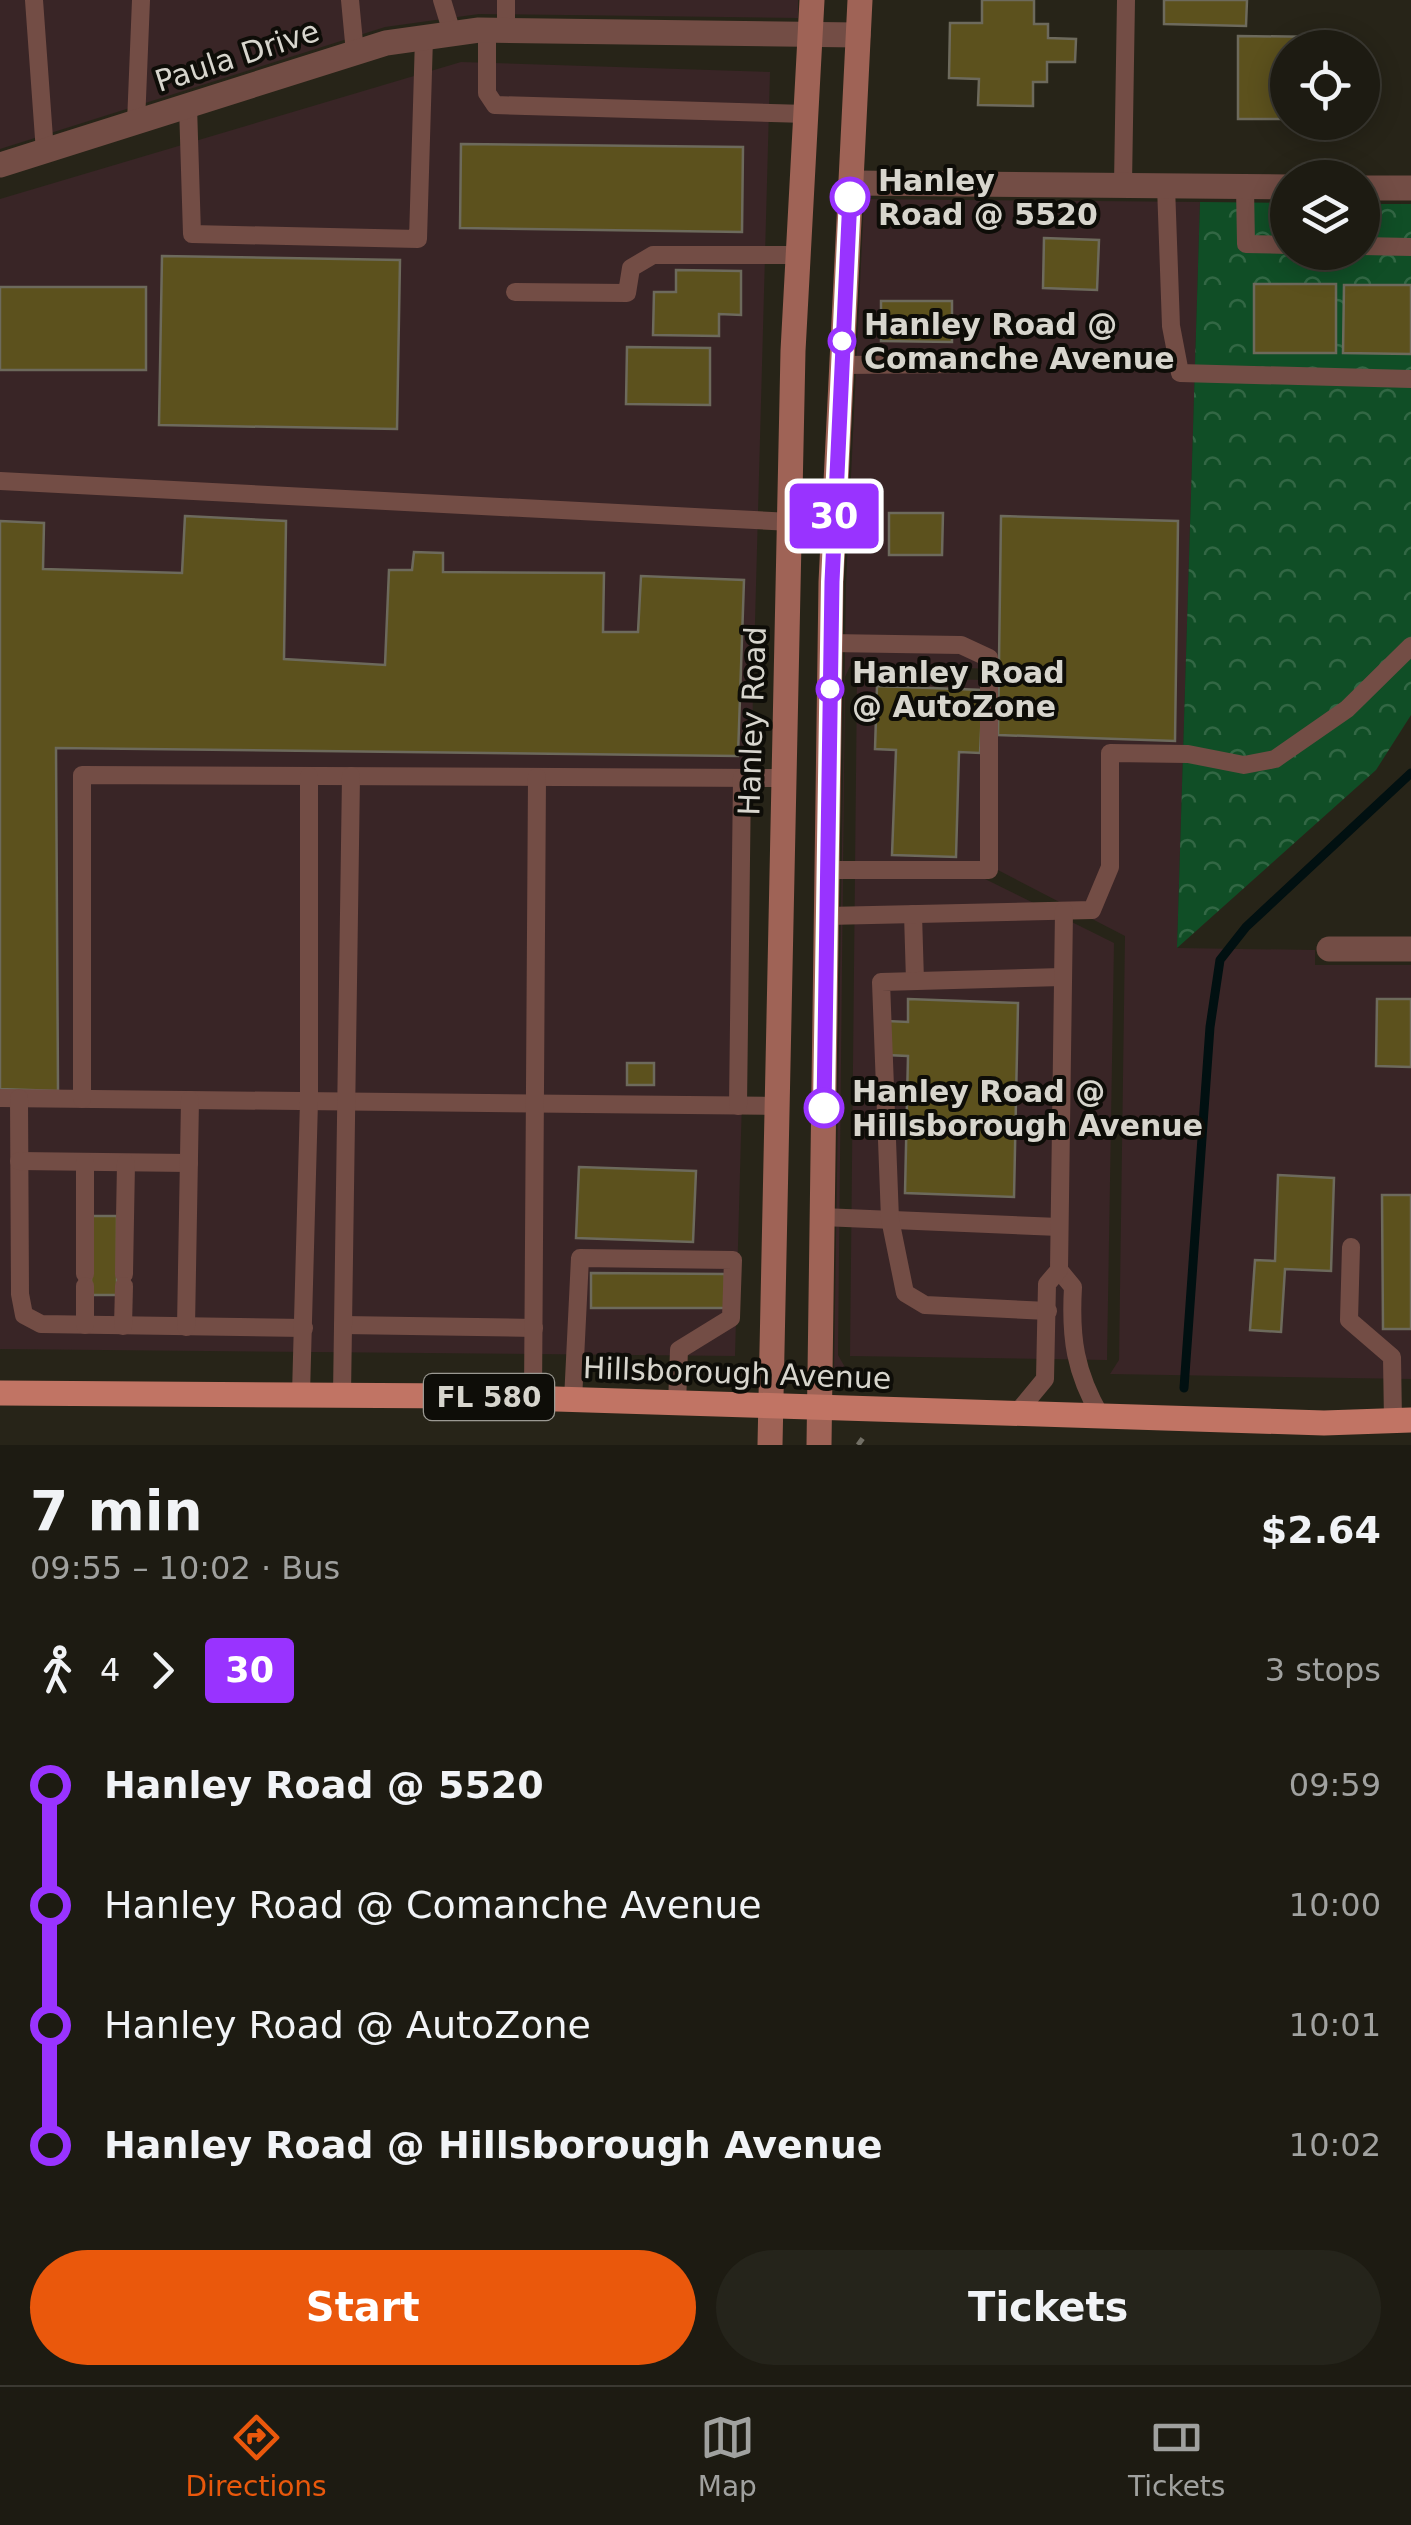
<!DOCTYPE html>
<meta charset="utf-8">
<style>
body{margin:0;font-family:"DejaVu Sans",sans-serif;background:#25241b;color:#f1f3f6;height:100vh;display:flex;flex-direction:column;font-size:38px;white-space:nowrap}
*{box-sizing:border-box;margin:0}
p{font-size:32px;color:#a0a19f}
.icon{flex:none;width:55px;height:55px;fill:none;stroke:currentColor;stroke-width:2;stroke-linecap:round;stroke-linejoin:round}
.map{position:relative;height:1445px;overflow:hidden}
.side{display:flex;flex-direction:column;background:#1d1b12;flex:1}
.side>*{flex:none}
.badge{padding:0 20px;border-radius:8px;font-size:35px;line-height:65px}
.fabs{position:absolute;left:1270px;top:30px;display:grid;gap:20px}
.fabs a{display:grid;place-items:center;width:110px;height:110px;border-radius:50%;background:#1d1b12;box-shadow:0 5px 25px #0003,0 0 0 2px #3b3932;font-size:50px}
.map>.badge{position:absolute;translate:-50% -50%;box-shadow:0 0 0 5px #fff}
.legs{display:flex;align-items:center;gap:15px;height:110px;padding:0 30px;font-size:32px}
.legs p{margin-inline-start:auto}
.headline{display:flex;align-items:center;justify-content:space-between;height:170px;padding:0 30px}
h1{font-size:55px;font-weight:700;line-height:75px}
.action{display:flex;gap:20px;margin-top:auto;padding:20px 30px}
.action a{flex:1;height:115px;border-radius:60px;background:#ea580c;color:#fff;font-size:40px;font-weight:700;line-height:115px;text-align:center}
.action a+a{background:#25241b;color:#f1f3f6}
ul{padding:0 30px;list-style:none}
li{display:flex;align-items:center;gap:35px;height:120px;font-size:38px}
li i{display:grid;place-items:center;width:15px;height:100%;margin:0 12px;background:currentColor}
li i::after{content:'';width:25px;height:25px;margin:-12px;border:8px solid;border-radius:50%;background:#1d1b12}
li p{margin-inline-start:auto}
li:first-child i{background:linear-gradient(#0000 50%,currentColor 0)}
li:last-child i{background:linear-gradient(currentColor 50%,#0000 0)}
.menu{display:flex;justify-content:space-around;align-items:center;height:140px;border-top:2px solid #3b3932;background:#1d1b12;font-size:28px;color:#a0a19f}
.menu a{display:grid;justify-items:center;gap:5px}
.menu .on{color:#ea580c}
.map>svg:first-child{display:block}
</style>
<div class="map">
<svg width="1411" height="1445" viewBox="0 0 1411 1445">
<defs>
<pattern id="park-crowns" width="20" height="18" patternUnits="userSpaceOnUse" patternTransform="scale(2.5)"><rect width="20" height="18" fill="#104e26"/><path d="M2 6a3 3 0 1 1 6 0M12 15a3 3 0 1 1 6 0" fill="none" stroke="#326744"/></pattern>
</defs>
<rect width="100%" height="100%" fill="#272418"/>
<g fill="#392526">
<polygon points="0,0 798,0 798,18 479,14 385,27 0,149"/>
<polygon points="461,62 770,72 735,1356 0,1349 0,199"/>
<polygon points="864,199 1200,202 1177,948 1315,950 1315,965 1411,965 1411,1379 1110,1374 1119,1360 1125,936 996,869 998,680 993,669 858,664 850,666 845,677 838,1355 846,1369 873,1370 834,1370 846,583"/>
<polygon points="857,677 986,680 983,878 1114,943 1107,1360 850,1356"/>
</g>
<polygon fill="url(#park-crowns)" points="1200,202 1287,203 1288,252 1362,252 1363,204 1411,204 1411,715 1376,770 1177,948"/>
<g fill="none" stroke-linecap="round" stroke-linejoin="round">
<polyline stroke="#011011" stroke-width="9" points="1184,1388 1210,1027 1220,960 1246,927 1411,773"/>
</g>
<g fill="#5c511d" stroke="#6d6a5c" stroke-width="2.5">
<polygon points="982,0 1034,0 1034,24 1048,24 1048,38 1076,39 1075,62 1047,62 1047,82 1033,82 1033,106 978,105 979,79 949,78 950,23 982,23"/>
<polygon points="1164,0 1247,0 1246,26 1164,24"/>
<polygon points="1238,36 1324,37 1325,48 1288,48 1288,119 1238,119"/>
<polygon points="461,144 743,147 742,232 460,228"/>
<polygon points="1044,238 1099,240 1097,290 1043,288"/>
<polygon points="162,256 400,260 397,429 159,425"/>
<polygon points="676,270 741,271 741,315 719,314 719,336 653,335 654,292 676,292"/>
<rect x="1254" y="284" width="82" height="69"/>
<polygon points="1344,285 1411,285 1411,354 1343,353"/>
<rect x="0" y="287" width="146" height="83"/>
<polygon points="881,301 952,301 952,342 881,341"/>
<polygon points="627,347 710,348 710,405 626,404"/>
<polygon points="889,513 943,513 942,555 889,555"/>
<polygon points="185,516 286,521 284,659 385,665 389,570 412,570 414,552 443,553 443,572 604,573 603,632 638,632 641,576 744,580 738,756 56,748 58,1091 0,1089 0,521 44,523 43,569 182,573"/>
<polygon points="1001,516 1178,521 1175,741 998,735"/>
<polygon points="877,686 983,690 980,753 959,752 956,857 892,855 896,750 875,749"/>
<polygon points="908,999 1018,1003 1014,1197 905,1193 908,1056 886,1055 887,1021 908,1022"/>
<polygon points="1377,999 1411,999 1411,1067 1376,1066"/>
<rect x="627" y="1063" width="27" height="22"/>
<polygon points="579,1167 696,1171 693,1242 576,1238"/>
<polygon points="1278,1175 1334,1178 1331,1271 1285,1269 1281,1332 1250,1330 1255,1260 1275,1261"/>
<polygon points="1382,1195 1411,1195 1411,1329 1383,1329"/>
<rect x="91" y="1216" width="26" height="79"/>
<polygon points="591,1273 725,1274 725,1308 591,1308"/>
</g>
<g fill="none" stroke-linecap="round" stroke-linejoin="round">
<polyline stroke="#726f65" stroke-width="5" stroke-dasharray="8 5" stroke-linecap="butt" points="858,1445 863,1438"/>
<g stroke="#734d45" stroke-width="18">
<polyline points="34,0 45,152"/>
<polyline points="350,0 355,53"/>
<polyline points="442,0 452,33"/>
<polyline points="487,30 487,93 495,105 807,114"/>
<polyline points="506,30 506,0"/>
<polyline points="188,106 192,234 418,239 424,38"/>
<polyline points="136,123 141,0"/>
<polyline points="1123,184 1126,0"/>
<polyline points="1166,186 1171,326 1180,373 1411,379"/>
<polyline points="1245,187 1246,244 1288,245"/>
<polyline points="1362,246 1411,247"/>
<polyline points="515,292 627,293 631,268 653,255 799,255"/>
<polyline points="841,365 967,364"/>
<polyline points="0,481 791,522"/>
<polyline points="827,870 989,870 989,658 961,645 830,643"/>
<polyline points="913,914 915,981"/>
<polyline points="827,916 1092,910 1110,867 1110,753 1188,754 1244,765 1275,759 1347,709 1411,646"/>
<polyline points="0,1098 777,1106"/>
<polyline points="19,1098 20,1294 24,1315 41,1324 304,1328"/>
<polyline points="82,1099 82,775 783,778"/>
<polyline points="738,1106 742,778"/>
<polyline points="19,1161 189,1163"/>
<polyline points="85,1162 85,1274"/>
<polyline points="822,1217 1059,1227"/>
<polyline points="1351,1247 1349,1320 1392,1357 1393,1421"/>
<path d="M 1059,1270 L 1073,1287 C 1070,1338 1075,1372 1101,1417"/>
<polyline points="124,1274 126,1163"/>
<polyline points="85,1286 85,1325"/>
<polyline points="1048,1311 925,1305 905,1293 890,1219 881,982 1062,977"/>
<polyline points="343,1325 534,1328"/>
<polyline points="123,1326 124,1286"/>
<polyline points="186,1327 190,1100"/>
<polyline points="301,1394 309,1101 309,776"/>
<polyline points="342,1395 351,776"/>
<polyline points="533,1398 537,777"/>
<polyline points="573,1400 580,1258 733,1260 731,1318 679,1350 677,1404"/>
<polyline points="1016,1414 1045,1379 1047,1284 1059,1270 1064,911"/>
</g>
<g stroke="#734d45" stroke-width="25">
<polyline points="0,165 386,43 479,30 858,35"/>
<polyline points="851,183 1288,187"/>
<polyline points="1362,188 1411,188"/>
<polyline points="1329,949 1411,949"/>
</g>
<g stroke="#9f6356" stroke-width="25">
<polyline points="770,1445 793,351 812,0"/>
<polyline points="819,1445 831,582 860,0"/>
</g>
<polyline stroke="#c17464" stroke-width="25" points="0,1393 463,1396 1324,1423 1411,1420"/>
</g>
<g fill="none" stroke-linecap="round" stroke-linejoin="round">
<defs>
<polyline id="line-1" points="824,1108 832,582 850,197"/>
</defs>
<use href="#line-1" stroke="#fff" stroke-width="22"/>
<use href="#line-1" stroke="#93f" stroke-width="15"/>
</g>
<g fill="#fff" stroke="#93f" stroke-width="5">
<circle cx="850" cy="197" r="18"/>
<circle cx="842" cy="341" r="12"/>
<circle cx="830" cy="689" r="12"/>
<circle cx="824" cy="1108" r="18"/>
</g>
<g text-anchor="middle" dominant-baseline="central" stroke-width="8" stroke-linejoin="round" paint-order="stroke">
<rect fill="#0e0d08" stroke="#9b9992" stroke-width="2.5" x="424" y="1374" width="130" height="46" rx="8"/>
<g font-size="28" font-weight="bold" fill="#d7d5cd">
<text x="489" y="1397">FL 580</text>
</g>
<g font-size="30" fill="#d7d5cd" stroke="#0e0d08">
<text transform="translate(237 56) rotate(-18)">Paula Drive</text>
<text transform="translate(752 721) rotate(-88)">Hanley Road</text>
<text transform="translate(737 1373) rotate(2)">Hillsborough Avenue</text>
</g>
<g font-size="30" font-weight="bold" fill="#d7d5cd" stroke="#0e0d08" text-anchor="start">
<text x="878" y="180">Hanley<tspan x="878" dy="34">Road @ 5520</tspan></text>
<text x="864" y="324">Hanley Road @<tspan x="864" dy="34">Comanche Avenue</tspan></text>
<text x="852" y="672">Hanley Road<tspan x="852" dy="34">@ AutoZone</tspan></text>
<text x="852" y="1091">Hanley Road @<tspan x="852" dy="34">Hillsborough Avenue</tspan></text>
</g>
</g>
</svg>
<div class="fabs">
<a><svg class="icon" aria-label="locate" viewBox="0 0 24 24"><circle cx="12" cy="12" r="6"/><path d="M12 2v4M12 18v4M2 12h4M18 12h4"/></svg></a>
<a><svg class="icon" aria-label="layers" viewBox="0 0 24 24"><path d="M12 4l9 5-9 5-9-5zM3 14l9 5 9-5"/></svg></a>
</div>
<b class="badge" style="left:834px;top:516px;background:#93f;color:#fff">30</b>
</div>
<section class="side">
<div class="headline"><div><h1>7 min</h1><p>09:55 – 10:02 · Bus</p></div><b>$2.64</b></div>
<div class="legs"><svg class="icon" aria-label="walk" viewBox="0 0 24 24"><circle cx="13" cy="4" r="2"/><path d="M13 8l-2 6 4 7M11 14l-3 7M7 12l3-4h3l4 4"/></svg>4<svg class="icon" aria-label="forward" viewBox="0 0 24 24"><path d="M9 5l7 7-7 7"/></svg><b class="badge" style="background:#93f;color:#fff">30</b><p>3 stops</p></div>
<ul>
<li><i style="color:#93f"></i><b>Hanley Road @ 5520</b><p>09:59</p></li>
<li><i style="color:#93f"></i><span>Hanley Road @ Comanche Avenue</span><p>10:00</p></li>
<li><i style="color:#93f"></i><span>Hanley Road @ AutoZone</span><p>10:01</p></li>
<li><i style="color:#93f"></i><b>Hanley Road @ Hillsborough Avenue</b><p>10:02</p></li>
</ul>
<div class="action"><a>Start</a><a>Tickets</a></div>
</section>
<nav class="menu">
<a class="on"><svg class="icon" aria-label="directions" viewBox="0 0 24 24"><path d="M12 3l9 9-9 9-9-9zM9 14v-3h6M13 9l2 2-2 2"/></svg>Directions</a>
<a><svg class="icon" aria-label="map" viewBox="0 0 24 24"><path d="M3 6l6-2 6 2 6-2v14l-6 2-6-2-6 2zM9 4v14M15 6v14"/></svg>Map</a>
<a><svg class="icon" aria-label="tickets" viewBox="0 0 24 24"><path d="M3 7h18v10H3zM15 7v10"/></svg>Tickets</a>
</nav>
